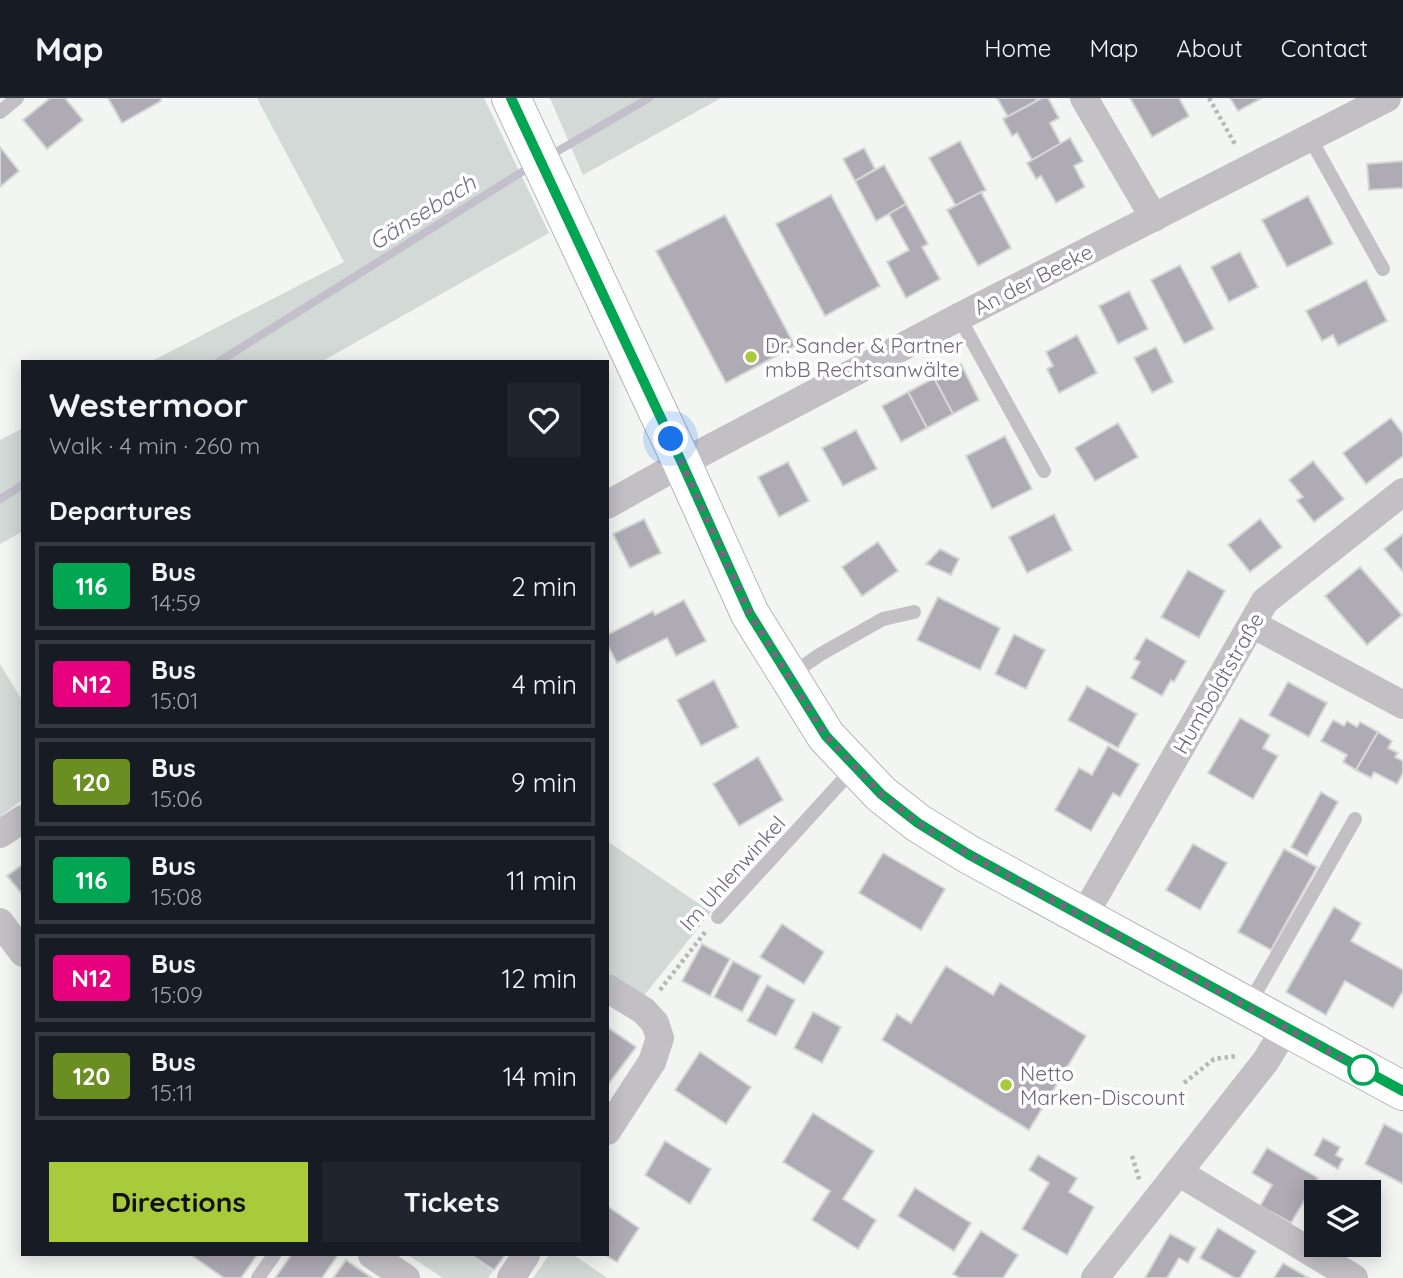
<!DOCTYPE html>
<meta charset="utf-8">
<style>
body{margin:0;font-family:Quicksand,sans-serif;background:#20242c;color:#f1f3f6;height:100vh;display:flex;flex-direction:column;font-size:26px;white-space:nowrap}
*{box-sizing:border-box;margin:0}
p{font-size:23px;color:#9ea1a6}
.icon{flex:none;width:38px;height:38px;fill:none;stroke:currentColor;stroke-width:2;stroke-linecap:round;stroke-linejoin:round}
.map{position:relative;flex:1;overflow:hidden}
.panel{position:absolute;left:21px;top:262px;width:588px;height:896px;display:flex;flex-direction:column;background:#171b24;border-radius:0px;box-shadow:0 4px 18px #0003}
.panel>*{flex:none}
.badge{padding:0 14px;border-radius:5px;font-size:24px;line-height:46px}
.fabs{position:absolute;left:1304px;top:1082px;display:grid;gap:14px}
.fabs a{display:grid;place-items:center;width:77px;height:77px;border-radius:0px;background:#171b24;box-shadow:0 4px 18px #0003;font-size:35px}
.you{position:absolute;width:35px;height:35px;margin:-18px;border:5px solid #fff;border-radius:50%;background:#1a73e8;box-shadow:0 0 0 10px #1a73e833}
.map>.badge{position:absolute;translate:-50% -50%;box-shadow:0 0 0 4px #fff}
h2{padding:0 28px;font-size:26px;line-height:63px}
.round{display:grid;place-items:center;flex:none;width:74px;height:74px;border-radius:0px;background:#20242c}
.headline{display:flex;align-items:center;justify-content:space-between;height:119px;padding:0 28px}
h1{font-size:33px;font-weight:700;line-height:52px}
.button{display:flex;gap:14px;margin-top:auto;padding:14px 28px}
.button a{flex:1;height:80px;border-radius:0px;background:#a8cb3c;color:#111;font-size:28px;font-weight:700;line-height:80px;text-align:center}
.button a+a{background:#20242c;color:#f1f3f6}
ul{padding:0;list-style:none}
li{display:flex;align-items:center;gap:21px;height:88px;margin:0 14px 10px;padding:0 14px;border:4px solid #363941;border-radius:0px}
li div{flex:1}
li b{display:block;font-size:26px}
li em{font-style:normal}
li .badge{min-width:77px;font-weight:700;text-align:center}
header{display:flex;align-items:center;gap:42px;box-sizing:border-box;height:98px;padding:0 35px;background:#171b24;border-bottom:2px solid #363941}
header strong{font-size:33px}
nav{display:flex;gap:38px;margin-inline-start:auto;font-size:24px}
.map>svg:first-child{display:block}
</style>
<header>
<strong>Map</strong>
<nav><a>Home</a><a>Map</a><a>About</a><a>Contact</a></nav>
</header>
<div class="map">
<svg width="1403" height="1180" viewBox="0 0 1403 1180">
<rect width="100%" height="100%" fill="#f2f5f2"/>
<g fill="#d2d9d7">
<polygon points="257,0 484,0 549,135 321,264 150,264 344,164"/>
<polygon points="550,0 721,0 583,77"/>
<polygon points="23,330 23,433 0,446 0,342"/>
<polygon points="0,566 23,604 23,701 0,719"/>
<polygon points="607,743 711,814 642,900 607,878"/>
<polygon points="408,1157 470,1157 493,1173 488,1180 443,1180"/>
<polygon points="549,1157 574,1157 607,1180 533,1180"/>
</g>
<g fill="none" stroke-linecap="round" stroke-linejoin="round">
<g stroke="#c3c0cb" stroke-width="8">
<polyline points="551,57 649,0"/>
<polyline points="218,264 533,67"/>
<polyline points="0,401 23,387"/>
</g>
</g>
<g fill="#afabb5" stroke="#d5d7d5" stroke-width="2">
<polygon points="50,0 65,0 83,22 47,51 23,22"/>
<polygon points="108,0 160,0 161,3 122,25"/>
<polygon points="997,0 1036,0 1037,3 1008,19"/>
<polygon points="1042,0 1048,0 1059,20 1050,25 1061,46 1032,62 1017,35 1012,38 1003,21"/>
<polygon points="1130,0 1179,0 1189,18 1152,39"/>
<polygon points="1230,0 1262,0 1238,13"/>
<polygon points="1070,40 1083,63 1074,68 1085,89 1056,105 1041,78 1036,81 1027,65"/>
<polygon points="960,43 986,92 956,108 929,60"/>
<polygon points="0,49 19,73 0,89"/>
<polygon points="864,50 875,71 855,83 843,61"/>
<polygon points="1403,63 1403,90 1369,92 1367,66"/>
<polygon points="884,67 906,106 876,123 855,83"/>
<polygon points="981,94 1011,150 978,168 947,112"/>
<polygon points="831,97 880,188 825,218 776,126"/>
<polygon points="1308,98 1333,146 1287,169 1262,122"/>
<polygon points="906,106 928,146 922,149 940,181 906,200 887,164 909,152 889,116"/>
<polygon points="725,117 795,248 726,285 656,153"/>
<polygon points="1240,154 1258,189 1229,204 1211,169"/>
<polygon points="1180,167 1214,231 1184,246 1151,182"/>
<polygon points="1366,182 1387,223 1338,248 1333,237 1322,243 1306,213"/>
<polygon points="1129,193 1148,231 1118,246 1099,208"/>
<polygon points="1077,237 1097,275 1059,295 1047,271 1053,268 1046,254"/>
<polygon points="1156,249 1173,284 1152,295 1134,260"/>
<polygon points="961,266 979,302 953,316 934,280"/>
<polygon points="934,280 953,316 927,330 908,294"/>
<polygon points="908,294 927,330 901,344 882,308"/>
<polygon points="1391,320 1403,336 1403,358 1366,386 1343,355"/>
<polygon points="1118,325 1138,359 1095,383 1075,350"/>
<polygon points="856,332 877,371 843,388 822,350"/>
<polygon points="1005,338 1032,391 992,411 966,358"/>
<polygon points="1313,363 1344,401 1314,424 1297,402 1303,399 1289,382"/>
<polygon points="788,364 809,403 779,419 758,379"/>
<polygon points="1054,416 1072,452 1027,475 1009,439"/>
<polygon points="644,421 661,455 630,470 613,436"/>
<polygon points="1260,421 1282,449 1250,474 1228,447"/>
<polygon points="1403,436 1403,474 1384,451"/>
<polygon points="878,444 898,473 862,498 842,469"/>
<polygon points="940,451 959,461 951,477 926,466"/>
<polygon points="1360,469 1402,517 1367,547 1325,498"/>
<polygon points="1188,472 1225,493 1199,540 1161,519"/>
<polygon points="938,499 1000,530 980,572 917,542"/>
<polygon points="684,502 706,543 676,558 667,540 617,565 607,546 607,537 653,513 655,517"/>
<polygon points="1014,536 1045,552 1026,591 995,576"/>
<polygon points="1146,540 1186,563 1174,584 1171,582 1162,598 1131,580 1140,564 1134,561"/>
<polygon points="714,582 738,629 701,648 677,602"/>
<polygon points="1288,584 1327,605 1309,639 1269,617"/>
<polygon points="1087,588 1137,616 1118,650 1068,622"/>
<polygon points="1240,620 1270,637 1263,650 1278,658 1253,701 1208,675"/>
<polygon points="1333,622 1344,628 1347,623 1357,629 1360,624 1378,634 1356,672 1343,664 1347,657 1321,643"/>
<polygon points="1378,634 1392,643 1388,650 1398,655 1395,659 1403,663 1403,675 1397,686 1374,674 1371,680 1356,672"/>
<polygon points="1108,648 1139,666 1120,699 1113,695 1091,733 1055,712 1079,670 1092,677"/>
<polygon points="758,659 783,702 739,728 713,686"/>
<polygon points="1321,694 1338,704 1307,758 1291,749"/>
<polygon points="1193,746 1227,765 1200,812 1166,792"/>
<polygon points="1284,751 1317,769 1271,852 1238,834"/>
<polygon points="883,755 945,791 921,832 859,795"/>
<polygon points="23,766 23,797 7,778"/>
<polygon points="1334,809 1361,825 1351,843 1403,872 1403,893 1393,910 1345,883 1326,917 1286,894"/>
<polygon points="782,826 824,854 804,886 760,859"/>
<polygon points="702,846 730,861 710,898 682,883"/>
<polygon points="733,863 761,878 742,914 714,899"/>
<polygon points="946,868 993,897 1000,885 1086,938 1029,1032 882,942 897,916 911,925"/>
<polygon points="767,887 795,902 776,938 747,923"/>
<polygon points="813,914 841,929 822,965 794,950"/>
<polygon points="607,929 636,949 607,988"/>
<polygon points="700,954 751,989 726,1026 675,992"/>
<polygon points="813,1015 874,1053 843,1101 876,1122 858,1151 812,1122 830,1093 783,1064"/>
<polygon points="1384,1026 1403,1036 1403,1086 1365,1066"/>
<polygon points="1323,1040 1340,1049 1336,1057 1343,1061 1338,1071 1314,1057"/>
<polygon points="665,1043 711,1071 690,1106 645,1077"/>
<polygon points="1267,1050 1318,1080 1291,1125 1260,1108 1272,1087 1252,1075"/>
<polygon points="1038,1057 1077,1080 1069,1094 1094,1109 1067,1157 1022,1131 1049,1085 1029,1072"/>
<polygon points="915,1090 971,1125 954,1153 898,1118"/>
<polygon points="607,1108 639,1130 617,1164 605,1157 607,1157"/>
<polygon points="1218,1130 1256,1153 1240,1180 1235,1180 1200,1160"/>
<polygon points="981,1133 1018,1157 1003,1180 960,1180 953,1176"/>
<polygon points="1170,1136 1196,1150 1188,1165 1179,1160 1167,1180 1145,1180"/>
<polygon points="191,1157 257,1157 241,1180 224,1180"/>
<polygon points="291,1157 338,1157 322,1180 275,1180"/>
<polygon points="471,1157 505,1157 494,1172"/>
<polygon points="346,1162 372,1180 333,1180"/>
<polygon points="1283,1165 1309,1180 1274,1180"/>
</g>
<g fill="none" stroke-linecap="round" stroke-linejoin="round">
<defs>
<polyline id="secondary" points="511,0 682,365 750,516 826,638 881,696 918,725 968,756 1403,993"/>
</defs>
<use href="#secondary" stroke="#b8b4bc" stroke-width="40"/>
<g stroke="#b9b7bc" stroke-width="4.5" stroke-dasharray="3.5 3.5" stroke-linecap="butt">
<polyline points="1209,0 1236,48"/>
<polyline points="660,892 706,833"/>
<polyline points="1184,985 1214,961 1237,958"/>
<polyline points="1132,1058 1140,1084"/>
</g>
<g stroke="#c2bfc5" stroke-width="14">
<polyline points="0,14 17,0"/>
<polyline points="1310,40 1383,171"/>
<polyline points="959,219 1044,373"/>
<polyline points="790,577 821,556 883,521 914,514"/>
<polyline points="718,819 854,670"/>
<polyline points="1248,908 1355,721"/>
<polyline points="258,1180 274,1157"/>
</g>
<g stroke="#c2bfc5" stroke-width="28">
<polyline points="1084,0 1154,120"/>
<polyline points="607,407 682,365 959,219 1387,0"/>
<polyline points="1252,526 1403,607"/>
<polyline points="0,736 23,721"/>
<polyline points="1083,819 1265,503 1403,394"/>
<polyline points="0,824 23,855"/>
<polyline points="607,890 644,913 655,925 660,940 652,964 607,1033"/>
<polyline points="1178,1074 1354,1180"/>
<polyline points="372,1157 406,1180"/>
<polyline points="511,1180 526,1157"/>
<polyline points="1095,1180 1265,964 1286,930"/>
</g>
<use href="#secondary" stroke="#fff" stroke-width="38"/>
</g>
<g fill="none" stroke-linecap="round" stroke-linejoin="round">
<defs>
<polyline id="line" points="511,0 682,365 750,516 826,638 881,696 918,725 968,756 1403,993"/>
</defs>
<use href="#line" stroke="#fff" stroke-width="16"/>
<use href="#line" stroke="#00a651" stroke-width="10"/>
<polyline stroke="#73687f" stroke-width="7" stroke-dasharray="0 12.6" points="671,341 750,516 826,638 881,696 918,725 968,756 1363,972"/>
</g>
<g fill="#a8cb3c" stroke="#fff" stroke-width="2.5">
<circle cx="751" cy="259" r="7"/>
<circle cx="1006" cy="987" r="7"/>
</g>
<circle fill="#fff" stroke="#00a651" stroke-width="3.5" cx="1363" cy="972" r="14"/>
<g text-anchor="middle" dominant-baseline="central" stroke-width="7" stroke-linejoin="round" paint-order="stroke">
<g font-size="21" fill="#73687f" stroke="#fff">
<text transform="translate(1033 181) rotate(-27)">An der Beeke</text>
<text transform="translate(1218 585) rotate(-60)">Humboldtstraße</text>
<text transform="translate(732 775) rotate(-48)">Im Uhlenwinkel</text>
</g>
<g font-size="21" fill="#73687f" stroke="#fff" text-anchor="start">
<text x="765" y="247">Dr. Sander &amp; Partner<tspan x="765" dy="24">mbB Rechtsanwälte</tspan></text>
<text x="1020" y="975">Netto<tspan x="1020" dy="24">Marken-Discount</tspan></text>
</g>
<g font-size="23" font-style="italic" fill="#766f8a" stroke="#fff">
<text transform="translate(422 114) rotate(-32)">Gänsebach</text>
</g>
</g>
</svg>
<div class="fabs">
<a><svg class="icon" aria-label="layers" viewBox="0 0 24 24"><path d="M12 4l9 5-9 5-9-5zM3 14l9 5 9-5"/></svg></a>
</div>
<div class="you" style="left:671px;top:341px"></div>
<section class="panel">
<div class="headline"><div><h1>Westermoor</h1><p>Walk · 4 min · 260 m</p></div><a class="round"><svg class="icon" aria-label="heart" viewBox="0 0 24 24"><path d="M12 20l-8-8c-3-5 5-10 8-4 3-6 11-1 8 4z"/></svg></a></div>
<h2>Departures</h2>
<ul>
<li><span class="badge" style="background:#00a651;color:#fff">116</span><div><b>Bus</b><p>14:59</p></div><em>2 min</em></li>
<li><span class="badge" style="background:#e6007e;color:#fff">N12</span><div><b>Bus</b><p>15:01</p></div><em>4 min</em></li>
<li><span class="badge" style="background:#6b8e23;color:#fff">120</span><div><b>Bus</b><p>15:06</p></div><em>9 min</em></li>
<li><span class="badge" style="background:#00a651;color:#fff">116</span><div><b>Bus</b><p>15:08</p></div><em>11 min</em></li>
<li><span class="badge" style="background:#e6007e;color:#fff">N12</span><div><b>Bus</b><p>15:09</p></div><em>12 min</em></li>
<li><span class="badge" style="background:#6b8e23;color:#fff">120</span><div><b>Bus</b><p>15:11</p></div><em>14 min</em></li>
</ul>
<div class="button"><a>Directions</a><a>Tickets</a></div>
</section>
</div>
